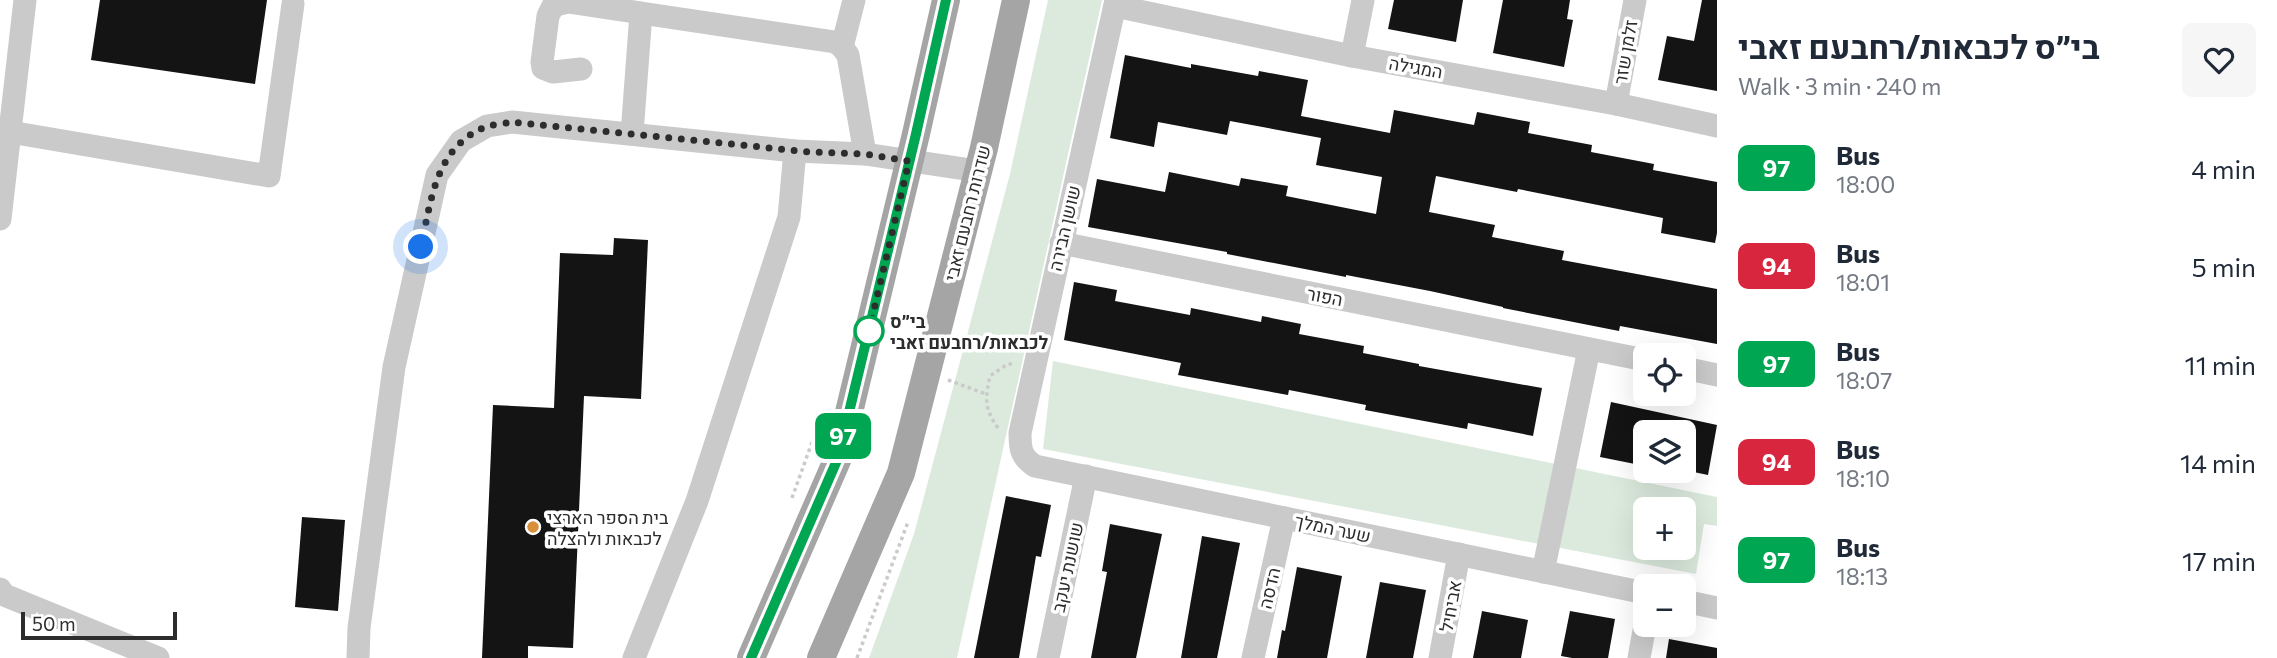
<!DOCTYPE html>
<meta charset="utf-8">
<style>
body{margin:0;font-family:Commissioner,Heebo,sans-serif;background:#f6f6f7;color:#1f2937;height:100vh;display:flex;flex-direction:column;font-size:26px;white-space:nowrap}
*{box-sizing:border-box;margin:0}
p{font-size:23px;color:#747a83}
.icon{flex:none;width:38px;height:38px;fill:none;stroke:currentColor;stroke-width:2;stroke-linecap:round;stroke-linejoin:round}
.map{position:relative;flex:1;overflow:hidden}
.side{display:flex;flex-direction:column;background:#fff;width:560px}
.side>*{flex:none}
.badge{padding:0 14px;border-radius:10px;font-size:24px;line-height:46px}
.controls{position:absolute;left:1633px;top:343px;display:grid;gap:14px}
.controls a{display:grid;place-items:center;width:63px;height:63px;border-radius:10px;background:#fff;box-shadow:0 7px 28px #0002;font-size:35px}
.scale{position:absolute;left:21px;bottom:18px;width:156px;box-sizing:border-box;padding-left:7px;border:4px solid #2d2d2d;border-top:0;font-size:19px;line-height:24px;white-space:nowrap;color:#2d2d2d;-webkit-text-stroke:5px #fff;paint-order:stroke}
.you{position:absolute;width:35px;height:35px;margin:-18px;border:5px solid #fff;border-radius:50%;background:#1a73e8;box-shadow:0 0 0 10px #1a73e833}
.map>.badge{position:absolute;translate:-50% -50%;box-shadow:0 0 0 4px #fff}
.round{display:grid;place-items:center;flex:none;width:74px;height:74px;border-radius:10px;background:#f6f6f7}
.overview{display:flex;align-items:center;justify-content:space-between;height:119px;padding:0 21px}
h1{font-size:33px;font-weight:700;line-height:52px}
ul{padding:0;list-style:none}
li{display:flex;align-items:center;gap:21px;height:98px;padding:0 21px}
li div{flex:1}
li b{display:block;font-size:26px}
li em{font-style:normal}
li .badge{min-width:77px;font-weight:700;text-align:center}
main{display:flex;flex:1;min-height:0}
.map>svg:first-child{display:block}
</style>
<main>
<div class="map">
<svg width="1717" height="658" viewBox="0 0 1717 658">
<rect width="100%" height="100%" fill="#fff"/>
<g fill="#dceadd" fill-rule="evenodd">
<polygon points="1048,0 1102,0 957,658 869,658 914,534 1010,174"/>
<path d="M 1053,361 L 1717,497 L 1717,526 L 1704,524 L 1696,574 L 1043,449 ZM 1645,509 L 1684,509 L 1684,548 L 1645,548 Z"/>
</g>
<g fill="#141414">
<polygon points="100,0 267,0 255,84 91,60"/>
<polygon points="1394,0 1463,0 1456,42 1388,29"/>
<polygon points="1503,0 1570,0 1567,19 1573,20 1564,67 1493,53"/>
<polygon points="1702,0 1717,0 1717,91 1658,80 1667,36 1694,41"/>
<polygon points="1125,55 1191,68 1191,64 1258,76 1259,71 1308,80 1301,116 1390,133 1394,110 1474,125 1477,112 1530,122 1528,133 1592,145 1591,152 1654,164 1653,170 1717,182 1717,233 1715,243 1661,233 1663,218 1518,189 1517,192 1436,176 1429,212 1495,225 1492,237 1564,251 1562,260 1717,289 1717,344 1620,326 1619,331 1503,308 1503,307 1430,291 1346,275 1346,277 1227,254 1227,252 1088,227 1097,179 1165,192 1169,172 1239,186 1241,178 1288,186 1286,196 1376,214 1382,177 1316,165 1321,138 1230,121 1227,135 1158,122 1154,147 1110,138"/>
<polygon points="614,238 648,240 641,399 584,396 573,648 528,646 528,658 482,658 493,405 554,408 560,253 613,255"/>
<polygon points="1074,282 1117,290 1115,301 1190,315 1191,308 1261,322 1262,316 1301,324 1299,334 1364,346 1363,353 1419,364 1419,366 1542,388 1533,436 1468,423 1467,429 1365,410 1366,405 1289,390 1288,395 1178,375 1181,363 1064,340"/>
<polygon points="1611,402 1717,425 1708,475 1684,470 1684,432 1645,432 1645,466 1600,457"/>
<polygon points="1006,496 1051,505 1041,557 1036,556 1019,658 974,658"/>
<polygon points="302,517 345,520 338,611 295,607"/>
<polygon points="1110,524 1162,534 1136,658 1091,658 1107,572 1102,571"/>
<polygon points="1202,536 1240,543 1217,658 1181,658"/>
<polygon points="1297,567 1342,576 1327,658 1277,658 1282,630 1285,631"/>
<polygon points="1380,582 1426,590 1413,658 1366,658"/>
<polygon points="1482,611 1528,620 1521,658 1473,658"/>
<polygon points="1570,611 1615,619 1608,658 1572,658 1561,656"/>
<polygon points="1669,639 1717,648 1717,658 1666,658"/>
</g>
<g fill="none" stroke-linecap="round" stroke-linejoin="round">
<g stroke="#cacaca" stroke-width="3.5" stroke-dasharray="3.5 3.5" stroke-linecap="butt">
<polyline points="948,380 986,394"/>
<path d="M 998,428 C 984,408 985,399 990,376 L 1006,365 L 1014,363"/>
<polyline points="792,498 820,420"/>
<polyline points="857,658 908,522"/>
</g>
<g stroke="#cacaca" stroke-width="23">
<path d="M 1116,0 L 1020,433 C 1020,449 1021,457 1035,466 L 1645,593"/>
<polyline points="1115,6 1352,56 1616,104 1717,126"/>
<polyline points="641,13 835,42 842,47 848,55 865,154"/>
<polyline points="842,47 854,0"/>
<polyline points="1352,56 1363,0"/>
<polyline points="581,69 553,72 543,68 542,62 548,16 553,6 568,2 641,13 632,134"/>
<polyline points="1616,104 1635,0"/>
<polyline points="10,132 269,176 293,4"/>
<polyline points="0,219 25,0"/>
<polyline points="1061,243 1645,360"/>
<polyline points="1684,368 1717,375"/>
<polyline points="1543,572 1589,349"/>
<polyline points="0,589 4,595 158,658"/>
<polyline points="1684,601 1717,608"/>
<polyline points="358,658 359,628 394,367 437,175 461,141 487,126 512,122 795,151 865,154 978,171"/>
<polyline points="634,658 697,501 789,217 795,151"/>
<polyline points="1048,658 1086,476"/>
<polyline points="1253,658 1284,518"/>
<polyline points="1440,658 1459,554"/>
<polyline points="1639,658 1645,625"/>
</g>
<g stroke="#a5a5a5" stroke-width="28">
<polyline points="751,658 838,458 916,134 946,0"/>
<polyline points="821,658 901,473 984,148 1016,0"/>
</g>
</g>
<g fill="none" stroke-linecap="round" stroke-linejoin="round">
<defs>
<polyline id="line" points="751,658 838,458 916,134 946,0"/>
</defs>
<use href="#line" stroke="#fff" stroke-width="16"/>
<use href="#line" stroke="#00a651" stroke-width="10"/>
<path stroke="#2d2d2d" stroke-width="7" stroke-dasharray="0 12.6" d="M 421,247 C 431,201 435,148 485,127 C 493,124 504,124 512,122 L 810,152 L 865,154 L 909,161 L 869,331"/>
</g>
<circle fill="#fff" stroke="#00a651" stroke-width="3.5" cx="869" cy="331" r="14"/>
<circle fill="#da8f3a" stroke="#fff" stroke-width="2.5" cx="533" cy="527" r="7"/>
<g text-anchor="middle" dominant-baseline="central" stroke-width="7" stroke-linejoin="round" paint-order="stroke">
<g font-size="18" fill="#2d2d2d" stroke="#fff">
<text transform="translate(1625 52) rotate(-80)">זלמן שזר</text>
<text transform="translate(1416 67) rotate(10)">המגילה</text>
<text transform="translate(967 213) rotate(-76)">שדרות רחבעם זאבי</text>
<text transform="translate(1064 228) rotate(-77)">שושן הבירה</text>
<text transform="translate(1325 296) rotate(11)">הפור</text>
<text transform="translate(1333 528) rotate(12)">שער המלך</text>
<text transform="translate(1067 567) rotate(-78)">שושנת יעקב</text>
<text transform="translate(1269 588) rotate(-77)">הדסה</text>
<text transform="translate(1450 606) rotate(-80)">אביחיל</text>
</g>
<g font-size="18" font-weight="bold" fill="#2d2d2d" stroke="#fff" text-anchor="start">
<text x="890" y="321">בי״ס<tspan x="890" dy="21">לכבאות/רחבעם זאבי</tspan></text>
</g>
<g font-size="18" fill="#2d2d2d" stroke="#fff" text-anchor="start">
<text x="547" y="517">בית הספר הארצי<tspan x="547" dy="21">לכבאות ולהצלה</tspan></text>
</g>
</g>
</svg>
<div class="controls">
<a><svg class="icon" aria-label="locate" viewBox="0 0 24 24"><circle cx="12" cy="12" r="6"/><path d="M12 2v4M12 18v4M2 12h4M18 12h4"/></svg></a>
<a><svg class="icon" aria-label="layers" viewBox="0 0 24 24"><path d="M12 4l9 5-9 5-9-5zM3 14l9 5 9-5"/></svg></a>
<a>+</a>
<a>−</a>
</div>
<div class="scale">50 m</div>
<div class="you" style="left:421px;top:247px"></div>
<b class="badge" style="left:843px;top:436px;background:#00a651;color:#fff">97</b>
</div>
<section class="side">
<div class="overview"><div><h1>בי״ס לכבאות/רחבעם זאבי</h1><p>Walk · 3 min · 240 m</p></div><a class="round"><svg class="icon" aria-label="heart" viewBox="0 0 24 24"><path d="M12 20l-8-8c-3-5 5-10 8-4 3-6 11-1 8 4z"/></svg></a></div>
<ul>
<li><span class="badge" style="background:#00a651;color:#fff">97</span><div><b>Bus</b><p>18:00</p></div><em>4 min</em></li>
<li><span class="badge" style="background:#d7263d;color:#fff">94</span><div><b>Bus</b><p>18:01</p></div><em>5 min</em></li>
<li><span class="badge" style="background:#00a651;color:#fff">97</span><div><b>Bus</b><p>18:07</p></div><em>11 min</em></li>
<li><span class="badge" style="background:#d7263d;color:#fff">94</span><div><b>Bus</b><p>18:10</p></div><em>14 min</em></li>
<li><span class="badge" style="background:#00a651;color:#fff">97</span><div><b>Bus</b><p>18:13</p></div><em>17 min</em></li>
</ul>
</section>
</main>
